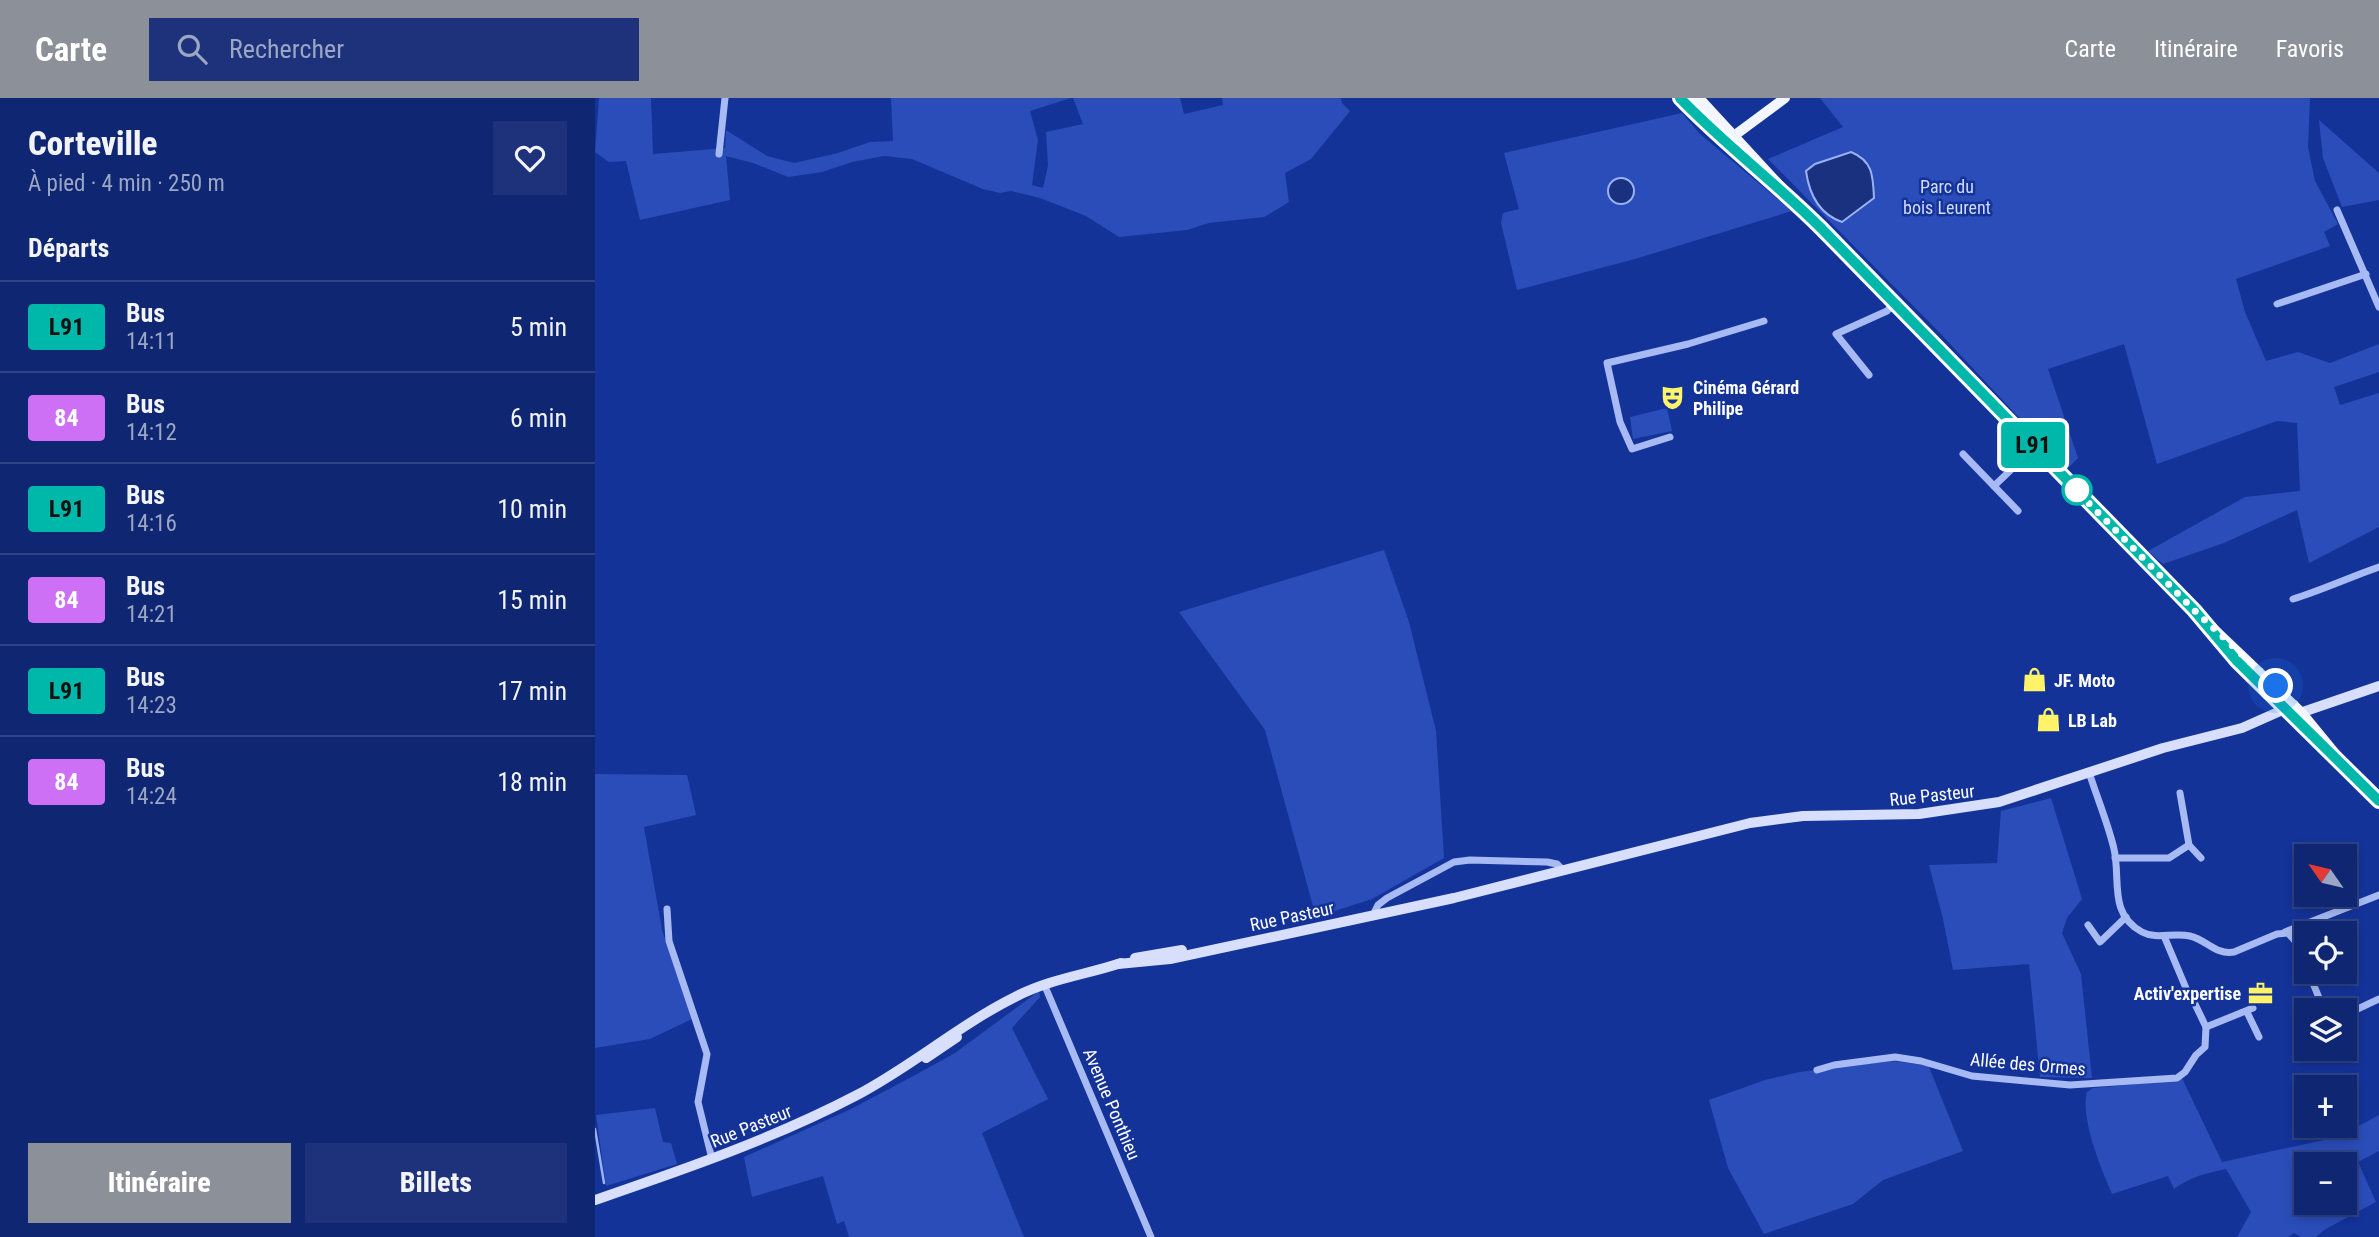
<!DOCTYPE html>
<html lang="fr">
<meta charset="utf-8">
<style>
body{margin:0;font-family:"Roboto Condensed",sans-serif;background:#1d327b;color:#f1f3f6;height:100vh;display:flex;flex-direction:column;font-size:26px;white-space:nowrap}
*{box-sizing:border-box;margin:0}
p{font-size:23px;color:#9ba5c4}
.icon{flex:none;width:38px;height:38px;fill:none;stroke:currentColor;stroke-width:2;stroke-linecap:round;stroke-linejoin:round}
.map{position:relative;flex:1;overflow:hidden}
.panel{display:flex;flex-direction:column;background:#0f2673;width:595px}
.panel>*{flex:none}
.badge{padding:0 14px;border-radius:5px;font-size:24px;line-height:46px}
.needle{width:46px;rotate:304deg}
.buttons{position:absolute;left:1699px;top:746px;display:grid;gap:14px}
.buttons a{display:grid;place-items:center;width:63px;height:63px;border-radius:0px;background:#0f2673;box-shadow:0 4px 10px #0003,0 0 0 2px #2f4385;font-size:35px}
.you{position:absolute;width:35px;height:35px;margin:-18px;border:5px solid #fff;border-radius:50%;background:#1a73e8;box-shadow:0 0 0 10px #1a73e833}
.map>.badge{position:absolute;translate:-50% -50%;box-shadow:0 0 0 4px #fff}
h2{padding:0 28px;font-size:26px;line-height:63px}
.round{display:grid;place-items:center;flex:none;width:74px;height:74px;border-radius:0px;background:#1d327b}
.head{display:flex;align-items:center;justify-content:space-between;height:119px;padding:0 28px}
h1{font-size:33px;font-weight:800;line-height:52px}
.action{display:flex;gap:14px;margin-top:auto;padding:14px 28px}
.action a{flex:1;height:80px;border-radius:0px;background:#8c9099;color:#fff;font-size:28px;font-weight:800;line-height:80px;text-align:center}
.action a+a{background:#1d327b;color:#f1f3f6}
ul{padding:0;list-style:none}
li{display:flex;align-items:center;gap:21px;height:91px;padding:0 28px;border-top:2px solid #2f4385}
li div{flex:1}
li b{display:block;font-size:26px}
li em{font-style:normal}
li .badge{min-width:77px;font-weight:700;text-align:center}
header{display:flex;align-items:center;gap:42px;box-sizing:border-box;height:98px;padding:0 35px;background:#8c9099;color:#fff}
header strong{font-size:33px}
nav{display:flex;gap:38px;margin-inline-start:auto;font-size:24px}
.search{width:490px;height:63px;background:#1d327b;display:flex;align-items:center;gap:18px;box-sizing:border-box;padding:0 24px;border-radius:0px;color:#9ba5c4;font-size:26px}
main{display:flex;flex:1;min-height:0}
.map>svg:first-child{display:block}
</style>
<header>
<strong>Carte</strong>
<div class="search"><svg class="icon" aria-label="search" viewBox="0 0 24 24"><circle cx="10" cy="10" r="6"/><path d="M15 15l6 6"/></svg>Rechercher</div>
<nav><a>Carte</a><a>Itinéraire</a><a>Favoris</a></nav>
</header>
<main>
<section class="panel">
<div class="head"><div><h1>Corteville</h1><p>À pied · 4 min · 250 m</p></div><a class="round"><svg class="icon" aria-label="heart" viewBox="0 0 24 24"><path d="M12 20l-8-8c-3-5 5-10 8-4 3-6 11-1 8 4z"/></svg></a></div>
<h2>Départs</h2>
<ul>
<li><span class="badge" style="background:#00b8aa;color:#111">L91</span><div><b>Bus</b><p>14:11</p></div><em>5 min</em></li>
<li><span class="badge" style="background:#ce70f6;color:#fff">84</span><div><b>Bus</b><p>14:12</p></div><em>6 min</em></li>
<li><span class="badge" style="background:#00b8aa;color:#111">L91</span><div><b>Bus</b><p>14:16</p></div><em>10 min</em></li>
<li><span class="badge" style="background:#ce70f6;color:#fff">84</span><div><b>Bus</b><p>14:21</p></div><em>15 min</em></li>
<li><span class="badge" style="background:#00b8aa;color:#111">L91</span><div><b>Bus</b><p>14:23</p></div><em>17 min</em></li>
<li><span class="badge" style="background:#ce70f6;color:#fff">84</span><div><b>Bus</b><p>14:24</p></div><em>18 min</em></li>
</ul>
<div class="action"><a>Itinéraire</a><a>Billets</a></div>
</section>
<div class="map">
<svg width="1784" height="1139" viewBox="0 0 1784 1139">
<rect width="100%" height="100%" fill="#143399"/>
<g fill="#2a4db9" fill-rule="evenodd">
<polygon points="4,0 56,0 58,56 130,50 131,32 172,58 199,65 243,55 275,44 298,43 296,0 476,0 435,13 443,42 437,87 448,90 453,68 451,34 488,26 478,0 585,0 589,16 628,7 627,0 746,0 747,5 755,13 716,61 690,75 694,104 669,119 614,125 592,132 524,139 491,118 445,100 416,93 405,95 388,91 317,61 289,58 257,64 227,74 193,79 158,65 131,58 135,102 45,122 31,63 14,64 0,54"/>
<polygon points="1225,0 1715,0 1713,49 1720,83 1743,126 1729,134 1735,148 1641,181 1650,214 1671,263 1703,254 1735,265 1784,246 1784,274 1739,289 1745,307 1784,295 1784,429 1714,465 1702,412 1629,445 1568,466 1553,453 1650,399 1705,393 1702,325 1682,323 1562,366 1529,246 1453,271 1483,360 1472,371 1344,234 1173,61 1248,29"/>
<polygon points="1087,15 1105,36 1197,113 1040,161 922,192 906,125 908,115 924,111 909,55"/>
<polygon points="1724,22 1784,75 1784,102 1747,109 1728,60"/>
<polygon points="1072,310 1077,333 1038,341 1035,319"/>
<polygon points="789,452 814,524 841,633 849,760 777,801 721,819 670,632 584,514"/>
<polygon points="0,676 92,677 101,717 49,729 67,832 97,921 55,941 0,950"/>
<polygon points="1456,700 1487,801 1472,820 1467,835 1486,876 1497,980 1445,979 1434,866 1358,872 1348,821 1334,767 1402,765 1406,713"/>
<polygon points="444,893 445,899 417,930 453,1001 387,1035 429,1139 254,1139 249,1123 242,1126 228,1078 157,1099 149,1059 254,1012 322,976 360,955"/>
<polygon points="1296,963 1332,967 1334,969 1368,1053 1288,1082 1258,1106 1169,1136 1133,1070 1114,1002 1170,982 1204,974"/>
<path d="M 1587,980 L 1627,1064 L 1743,1039 L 1784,1017 L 1784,1053 L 1763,1064 L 1781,1104 L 1729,1132 L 1721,1139 L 1706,1139 L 1699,1135 L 1693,1139 L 1642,1139 L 1656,1114 L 1631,1071 C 1611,1075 1595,1079 1579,1091 L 1573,1078 L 1517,1096 C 1506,1070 1485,1021 1492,994 L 1498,990 L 1574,983 ZM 1712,1066 L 1750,1066 L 1750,1104 L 1712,1104 Z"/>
<polygon points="60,1010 68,1044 76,1045 82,1066 11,1088 1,1017"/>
</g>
<g fill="#1a3180" stroke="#9ab2f5" stroke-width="2">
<path d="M 1256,54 C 1278,63 1278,78 1279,100 L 1247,124 C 1224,116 1214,95 1211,73 L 1220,66 Z"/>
<circle cx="1026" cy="93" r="13"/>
</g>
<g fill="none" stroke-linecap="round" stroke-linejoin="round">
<polyline stroke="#9ab2f5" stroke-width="2.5" points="0,1031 9,1085"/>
<g stroke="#a8baf3" stroke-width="7">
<polyline points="124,56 130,0"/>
<polyline points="1742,112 1784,209"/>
<polyline points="1682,206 1771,176"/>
<polyline points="1274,277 1241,236 1292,213 1300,205"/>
<polyline points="1075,339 1037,351 1025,324 1012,265 1093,246 1169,223"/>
<polyline points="1368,356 1423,413"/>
<polyline points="1399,388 1440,349"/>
<path d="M 1698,501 C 1727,492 1755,479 1784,469"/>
<path d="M 1494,674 C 1502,700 1513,725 1519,751 C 1526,781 1513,816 1547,834 C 1562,842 1578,834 1595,838 C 1612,842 1620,857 1639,854 L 1682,836 L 1693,835 L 1700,843 L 1712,870"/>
<polyline points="1585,695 1594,747 1606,760"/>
<polyline points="1520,760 1574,760 1594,747"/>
<polyline points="72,811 74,843 112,956 103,1004 117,1061"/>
<polyline points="778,817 783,807 792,800 859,764 875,762 952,764 962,766 969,773"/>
<polyline points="1493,827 1505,844 1531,819"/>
<polyline points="1690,834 1784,797"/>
<polyline points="1713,873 1729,912"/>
<polyline points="449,886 556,1139"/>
<polyline points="1652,914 1664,939"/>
<polyline points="1750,917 1784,901"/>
<polyline points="1611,929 1658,910"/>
<polyline points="1222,972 1239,967 1300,959 1326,963 1377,978 1475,987 1582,980 1590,974 1601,957 1610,949 1611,929 1599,904 1596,902 1569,838"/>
</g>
<g stroke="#d7dffc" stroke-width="10">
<polyline points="1702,616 1784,588"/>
<polyline points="540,860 587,852"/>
<polyline points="523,866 575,861 859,800 1155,725 1208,718 1324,716 1404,704 1568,650 1647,630 1699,607"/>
<polyline points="331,960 362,939"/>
<path d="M 0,1102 C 90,1071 178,1041 262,997 C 317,968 364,927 420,899 C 454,881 490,877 526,865"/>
</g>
<g stroke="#f3f5ff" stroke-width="10">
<polyline points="1093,0 1143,52"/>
<polyline points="1104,0 1187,90 1599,512 1706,614 1747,664"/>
<polyline points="1136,40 1190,0"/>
<polyline points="1630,549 1718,636"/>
<polyline points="1742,659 1784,703"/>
</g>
</g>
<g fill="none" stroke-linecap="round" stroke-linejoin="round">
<defs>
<path id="line" d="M 1085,0 C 1129,46 1180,84 1226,130 L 1599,512 L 1642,563 L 1784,703"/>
</defs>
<use href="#line" stroke="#fff" stroke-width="16"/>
<use href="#line" stroke="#00b8aa" stroke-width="10"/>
<polyline stroke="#fff" stroke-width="7" stroke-dasharray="0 12.6" points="1482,392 1479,390 1599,512 1681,588"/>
</g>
<defs>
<symbol id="theatre-bare" viewBox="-9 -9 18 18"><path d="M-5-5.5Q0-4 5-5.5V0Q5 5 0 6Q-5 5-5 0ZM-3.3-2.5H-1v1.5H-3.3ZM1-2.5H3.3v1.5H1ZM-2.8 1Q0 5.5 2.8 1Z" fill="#fff369" stroke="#143399" stroke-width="2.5" paint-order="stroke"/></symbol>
<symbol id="shop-bare" viewBox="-9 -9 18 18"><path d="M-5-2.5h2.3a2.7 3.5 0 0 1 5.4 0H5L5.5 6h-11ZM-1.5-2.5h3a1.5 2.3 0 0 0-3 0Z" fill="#fff369" stroke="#143399" stroke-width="2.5" paint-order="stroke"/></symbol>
<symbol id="office-bare" viewBox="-9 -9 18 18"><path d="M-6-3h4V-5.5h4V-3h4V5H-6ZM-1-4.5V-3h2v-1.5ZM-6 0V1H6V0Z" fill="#fff369" stroke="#143399" stroke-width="2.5" paint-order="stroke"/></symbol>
</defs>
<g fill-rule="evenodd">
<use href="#theatre-bare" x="1060" y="282" width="35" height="35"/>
<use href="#shop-bare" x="1422" y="564" width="35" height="35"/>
<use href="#shop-bare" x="1436" y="604" width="35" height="35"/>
<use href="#office-bare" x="1648" y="878" width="35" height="35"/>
</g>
<circle fill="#fff" stroke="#00b8aa" stroke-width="3.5" cx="1482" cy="392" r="14"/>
<g text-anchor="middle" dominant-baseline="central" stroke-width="5" stroke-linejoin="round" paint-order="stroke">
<g font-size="18" fill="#d0dbfd" stroke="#143399">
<text x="1352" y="88">Parc du<tspan x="1352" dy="21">bois Leurent</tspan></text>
</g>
<g font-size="18" font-weight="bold" fill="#fff" stroke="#143399" text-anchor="start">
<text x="1098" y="289">Cinéma Gérard<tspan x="1098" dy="21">Philipe</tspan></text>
<text x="1459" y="582">JF. Moto</text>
<text x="1473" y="622">LB Lab</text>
<text x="1646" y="895" text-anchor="end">Activ'expertise</text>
</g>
<g font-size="18" fill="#fff" stroke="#143399">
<text transform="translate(1337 697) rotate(-6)">Rue Pasteur</text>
<text transform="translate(697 818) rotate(-12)">Rue Pasteur</text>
<text transform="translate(1433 966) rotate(5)">Allée des Ormes</text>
<text transform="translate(517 1006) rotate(67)">Avenue Ponthieu</text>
<text transform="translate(156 1028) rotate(-22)">Rue Pasteur</text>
</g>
</g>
</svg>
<div class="buttons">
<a><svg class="needle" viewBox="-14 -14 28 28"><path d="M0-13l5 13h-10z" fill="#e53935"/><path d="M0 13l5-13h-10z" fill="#9ba5c4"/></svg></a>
<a><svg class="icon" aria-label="locate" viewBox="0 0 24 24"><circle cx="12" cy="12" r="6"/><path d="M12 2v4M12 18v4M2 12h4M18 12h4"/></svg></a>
<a><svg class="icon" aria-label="layers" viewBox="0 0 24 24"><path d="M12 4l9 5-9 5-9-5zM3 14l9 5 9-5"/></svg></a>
<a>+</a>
<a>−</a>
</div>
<div class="you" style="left:1681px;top:588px"></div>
<b class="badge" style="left:1438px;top:347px;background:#00b8aa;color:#111">L91</b>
</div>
</main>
